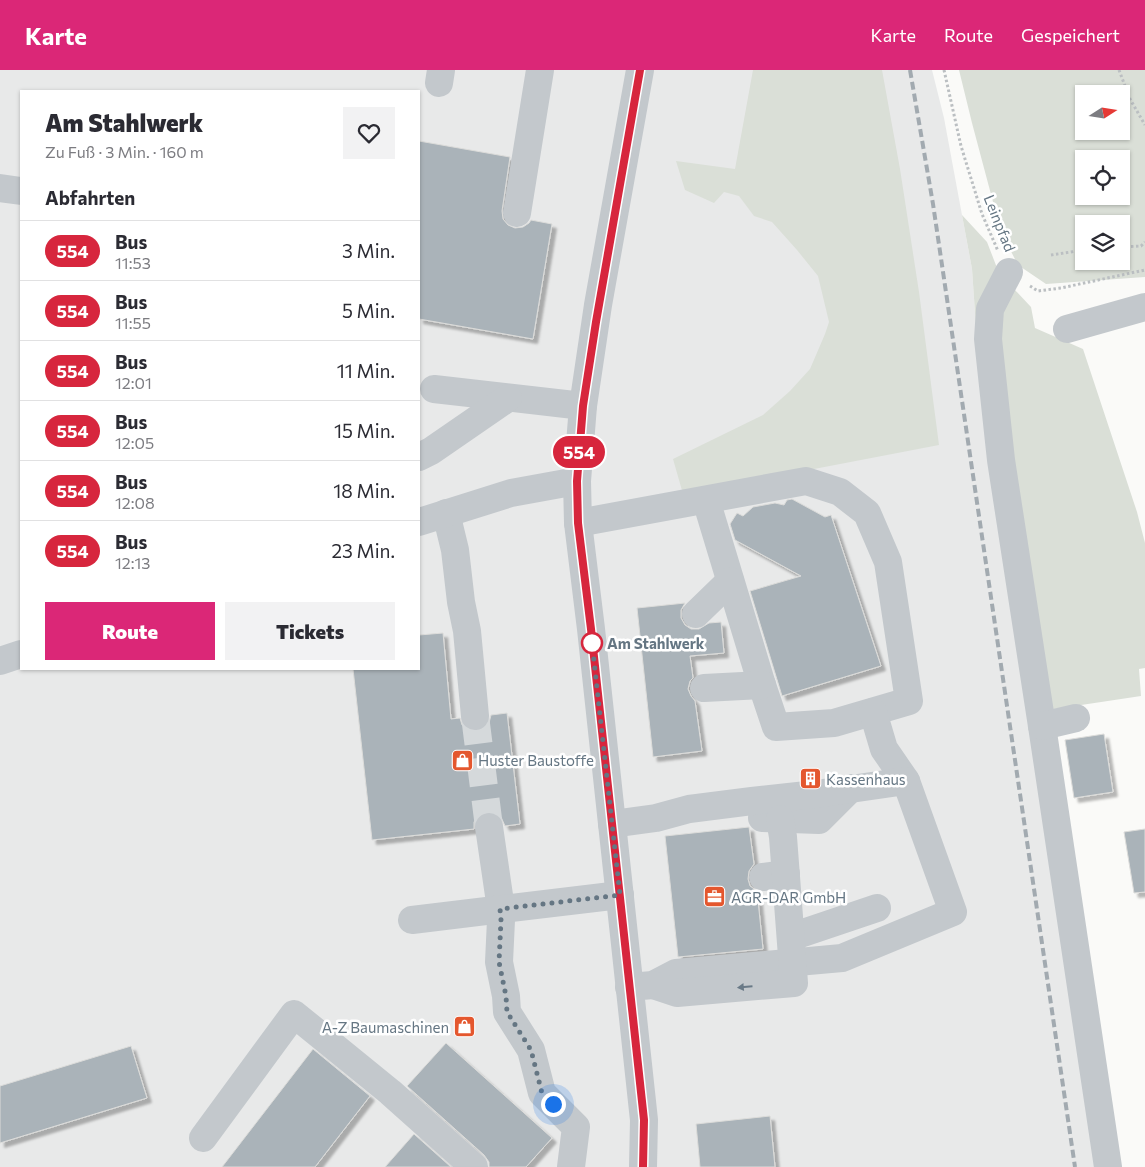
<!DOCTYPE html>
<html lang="de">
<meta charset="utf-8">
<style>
body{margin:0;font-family:Commissioner,sans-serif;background:#f2f2f3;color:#2b2b33;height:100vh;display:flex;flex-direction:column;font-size:19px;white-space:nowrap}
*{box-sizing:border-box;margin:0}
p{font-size:16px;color:#7c7c81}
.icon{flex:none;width:28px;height:28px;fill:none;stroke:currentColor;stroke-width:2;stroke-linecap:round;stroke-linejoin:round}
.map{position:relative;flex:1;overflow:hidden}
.drawer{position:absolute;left:20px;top:20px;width:400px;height:580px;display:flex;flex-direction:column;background:#fff;border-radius:0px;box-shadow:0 1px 4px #0004}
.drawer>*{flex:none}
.badge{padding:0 10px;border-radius:16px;font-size:18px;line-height:32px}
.needle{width:32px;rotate:78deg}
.tools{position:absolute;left:1075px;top:15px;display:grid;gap:10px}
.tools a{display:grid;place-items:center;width:55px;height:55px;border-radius:0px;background:#fff;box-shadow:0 1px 4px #0004;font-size:25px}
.you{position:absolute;width:25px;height:25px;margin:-12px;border:4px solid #fff;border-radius:50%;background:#1a73e8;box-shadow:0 0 0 8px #1a73e833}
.map>.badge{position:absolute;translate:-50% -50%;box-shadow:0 0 0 2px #fff}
h2{padding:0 25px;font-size:19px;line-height:45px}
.round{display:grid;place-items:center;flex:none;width:52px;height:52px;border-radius:0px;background:#f2f2f3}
.headline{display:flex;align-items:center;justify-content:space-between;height:85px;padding:0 25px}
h1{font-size:24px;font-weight:800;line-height:38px}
.primary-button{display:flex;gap:10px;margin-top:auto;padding:10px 25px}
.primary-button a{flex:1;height:58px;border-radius:0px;background:#db2777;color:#fff;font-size:20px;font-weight:800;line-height:58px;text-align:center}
.primary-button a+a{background:#f2f2f3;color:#2b2b33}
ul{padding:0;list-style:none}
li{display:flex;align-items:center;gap:15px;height:60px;padding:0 25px;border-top:1px solid #e1e1e2}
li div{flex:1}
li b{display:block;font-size:19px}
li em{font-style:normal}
li .badge{min-width:55px;font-weight:700;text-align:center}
header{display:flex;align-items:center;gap:30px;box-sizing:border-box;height:70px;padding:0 25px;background:#db2777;color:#fff}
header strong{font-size:24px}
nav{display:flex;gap:28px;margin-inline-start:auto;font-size:18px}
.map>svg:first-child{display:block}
</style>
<header>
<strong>Karte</strong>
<nav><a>Karte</a><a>Route</a><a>Gespeichert</a></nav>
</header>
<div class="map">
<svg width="1145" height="1097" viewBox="0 0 1145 1097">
<defs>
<filter id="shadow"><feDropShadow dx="4.5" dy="4.5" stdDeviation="1" flood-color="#0004"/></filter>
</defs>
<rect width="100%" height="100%" fill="#fafaf8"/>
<path fill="#e8e9e9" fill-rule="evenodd" d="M 0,0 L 932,0 L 944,48 L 972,199 L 977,272 L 1095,1097 L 0,1097 ZM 21,21 L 419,21 L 419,599 L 21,599 Z"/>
<g fill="#dadfd7" fill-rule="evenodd">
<polygon points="753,0 882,0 900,99 919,222 939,375 683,424 673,389 763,345 790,321 810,299 825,264 829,252 818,206 797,180 772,152 754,146 739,126 724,122 714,133 685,120 676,91 735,99"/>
<path d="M 959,0 L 1145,0 L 1145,207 L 1046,214 L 1018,195 L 1001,162 L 972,53 ZM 1084,24 L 1121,24 L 1121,61 L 1084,61 ZM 1084,89 L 1121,89 L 1121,126 L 1084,126 ZM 1084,154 L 1121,154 L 1121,191 L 1084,191 Z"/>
<polygon points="962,145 987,172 999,203 1031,237 1035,258 1083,279 1137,442 1145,473 1145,598 1139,599 1141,626 1028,643 977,272 972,199"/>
</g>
<g fill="#aab3b9" stroke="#dcdcda" filter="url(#shadow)">
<polygon points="419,71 510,87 502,141 503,149 508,155 515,158 523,157 529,153 531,150 552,154 533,269 419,249"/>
<polygon points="792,429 825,447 831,445 881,596 782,626 750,521 801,506 735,470 730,454 737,443 743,446 753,437 775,433 784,435 787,430"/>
<polygon points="685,533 681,540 681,548 685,555 691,559 699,559 709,553 721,552 724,583 690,586 693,608 690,611 688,619 691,626 695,631 702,681 653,687 637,538"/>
<polygon points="443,563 451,649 460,648 462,655 468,660 477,661 484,659 489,653 491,645 507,643 520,754 505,756 501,747 495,743 487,742 479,745 474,752 474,759 372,770 353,599 419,599 419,565"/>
<polygon points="1104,664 1113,722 1074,728 1065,670"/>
<polygon points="749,757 754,794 749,801 748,809 750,816 757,821 763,879 678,887 665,766"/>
<polygon points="1145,759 1145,822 1134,823 1124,762"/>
<polygon points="446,973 552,1068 526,1097 489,1097 489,1092 484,1085 407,1016"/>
<polygon points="131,976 147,1028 0,1073 0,1016"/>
<polygon points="313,979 370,1026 315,1097 222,1097"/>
<polygon points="770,1046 775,1097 700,1097 696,1054"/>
<polygon points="414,1064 451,1097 385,1097"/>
</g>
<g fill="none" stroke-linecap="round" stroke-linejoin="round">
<polyline stroke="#d5d9db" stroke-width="28" stroke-dasharray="28 14" stroke-linecap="butt" points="475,646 489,757"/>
<g stroke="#bbbfc2" stroke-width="3" stroke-dasharray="2.5 2.5" stroke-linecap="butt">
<polyline points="944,0 961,76 982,144 998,181"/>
<polyline points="1119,0 1130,29 1145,55"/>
<polyline points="1121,177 1141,176 1145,172"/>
<polyline points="1051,185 1084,180"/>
<polyline points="1030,216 1038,221 1061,218 1145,200"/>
</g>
<g stroke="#c3c8cc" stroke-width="28">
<polyline points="640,0 598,235 583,336 577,411 578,453 591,559 644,1050 643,1097"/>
<polyline points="439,13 441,0"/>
<polyline points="0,118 21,121"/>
<polyline points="517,143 540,0"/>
<polyline points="1009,202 990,239 988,269 1001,390 1042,656 1108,1097"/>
<polyline points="1067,259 1145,237"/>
<polyline points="434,319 583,336"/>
<polyline points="419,387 431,381 508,328"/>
<polyline points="446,443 455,480 461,532 467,561 475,646"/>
<polyline points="419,452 511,423 577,411"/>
<polyline points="578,453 806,411 840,422 867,443 888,492 909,631 834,653 776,657 762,615 706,430"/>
<polyline points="696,544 730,511"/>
<polyline points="0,591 21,584"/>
<polyline points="704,618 762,615"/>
<polyline points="873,642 884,679 906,711"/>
<polyline points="1042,656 1076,648"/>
<polyline points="762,748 819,750 851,718"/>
<polyline points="612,754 656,748 689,739 752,731 816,724 906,711 953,842 842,888 676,903 653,915 629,917"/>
<polyline points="489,757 501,839 501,850 499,892 506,926 507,942 531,980 542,1023 576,1057 571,1097"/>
<polyline points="763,807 786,804"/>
<polyline points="412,850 620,825"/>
<polyline points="791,867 877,838"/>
<polyline points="653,915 677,923 794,913 783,767 780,749"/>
<polyline points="203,1068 294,944 390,1022 474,1097"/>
</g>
<polyline stroke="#a2aab0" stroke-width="4" stroke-dasharray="8 4" stroke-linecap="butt" points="910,0 933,134 1075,1097"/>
</g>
<defs><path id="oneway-solid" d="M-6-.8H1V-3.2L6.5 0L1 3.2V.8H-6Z" transform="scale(1.25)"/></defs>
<use fill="#6a7a87" href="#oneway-solid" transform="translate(745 917) rotate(175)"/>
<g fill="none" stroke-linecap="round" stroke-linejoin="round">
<defs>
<polyline id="line" points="640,0 596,252 583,336 577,411 578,453 591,559 644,1050 643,1097"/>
</defs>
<use href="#line" stroke="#fff" stroke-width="11"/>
<use href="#line" stroke="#d7263d" stroke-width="8"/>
<polyline stroke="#657683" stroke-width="5" stroke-dasharray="0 9" points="553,1034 542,1023 531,980 507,942 506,926 499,892 501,850 500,839 620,825 592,573"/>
</g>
<defs>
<symbol id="shop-square" viewBox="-11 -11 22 22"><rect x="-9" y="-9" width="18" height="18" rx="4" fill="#e4572e" stroke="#fff"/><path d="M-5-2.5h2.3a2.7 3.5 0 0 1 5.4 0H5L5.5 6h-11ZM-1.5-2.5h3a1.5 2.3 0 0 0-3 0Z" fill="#fff"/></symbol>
<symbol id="building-square" viewBox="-11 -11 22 22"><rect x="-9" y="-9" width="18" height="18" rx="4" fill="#e4572e" stroke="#fff"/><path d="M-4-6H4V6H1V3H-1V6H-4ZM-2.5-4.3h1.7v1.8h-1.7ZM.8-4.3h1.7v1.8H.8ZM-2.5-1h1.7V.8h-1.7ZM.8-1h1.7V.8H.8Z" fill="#fff"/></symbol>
<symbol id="office-square" viewBox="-11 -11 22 22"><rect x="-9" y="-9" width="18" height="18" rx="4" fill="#e4572e" stroke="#fff"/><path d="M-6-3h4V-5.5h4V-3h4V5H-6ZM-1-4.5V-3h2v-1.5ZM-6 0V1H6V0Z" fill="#fff"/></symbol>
</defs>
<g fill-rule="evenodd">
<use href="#shop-square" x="450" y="678" width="25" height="25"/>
<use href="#building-square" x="798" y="696" width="25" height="25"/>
<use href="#office-square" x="702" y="814" width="25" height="25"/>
<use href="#shop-square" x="452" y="944" width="25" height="25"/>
</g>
<circle fill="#fff" stroke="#d7263d" stroke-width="2.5" cx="592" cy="573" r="10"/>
<g text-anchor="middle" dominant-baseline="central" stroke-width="5" stroke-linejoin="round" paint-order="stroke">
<g font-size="15" fill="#657683" stroke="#fff">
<text transform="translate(1000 153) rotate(68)">Leinpfad</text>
</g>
<g font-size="15" font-weight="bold" fill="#657683" stroke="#fff" text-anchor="start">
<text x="607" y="573">Am Stahlwerk</text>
</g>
<g font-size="15" fill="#657683" stroke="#fff" text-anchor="start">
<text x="478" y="690">Huster Baustoffe</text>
<text x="826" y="709">Kassenhaus</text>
<text x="731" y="827">AGR-DAR GmbH</text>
<text x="449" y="957" text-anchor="end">A-Z Baumaschinen</text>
</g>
</g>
</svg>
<div class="tools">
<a><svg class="needle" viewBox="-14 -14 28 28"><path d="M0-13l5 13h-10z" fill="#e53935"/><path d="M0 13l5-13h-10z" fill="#7c7c81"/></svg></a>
<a><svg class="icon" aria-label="locate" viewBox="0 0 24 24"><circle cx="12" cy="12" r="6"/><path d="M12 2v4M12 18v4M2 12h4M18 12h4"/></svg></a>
<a><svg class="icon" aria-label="layers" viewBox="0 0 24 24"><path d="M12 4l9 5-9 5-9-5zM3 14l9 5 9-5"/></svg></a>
</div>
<div class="you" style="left:553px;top:1034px"></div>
<b class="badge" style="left:579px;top:382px;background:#d7263d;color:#fff">554</b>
<section class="drawer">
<div class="headline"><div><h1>Am Stahlwerk</h1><p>Zu Fuß · 3 Min. · 160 m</p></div><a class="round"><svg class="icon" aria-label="heart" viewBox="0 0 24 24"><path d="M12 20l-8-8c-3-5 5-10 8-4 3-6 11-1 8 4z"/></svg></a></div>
<h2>Abfahrten</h2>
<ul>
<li><span class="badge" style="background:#d7263d;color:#fff">554</span><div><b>Bus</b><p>11:53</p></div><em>3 Min.</em></li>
<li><span class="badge" style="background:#d7263d;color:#fff">554</span><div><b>Bus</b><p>11:55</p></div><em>5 Min.</em></li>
<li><span class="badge" style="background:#d7263d;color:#fff">554</span><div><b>Bus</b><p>12:01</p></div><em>11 Min.</em></li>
<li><span class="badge" style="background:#d7263d;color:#fff">554</span><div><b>Bus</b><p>12:05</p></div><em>15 Min.</em></li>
<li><span class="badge" style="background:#d7263d;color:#fff">554</span><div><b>Bus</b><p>12:08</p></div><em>18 Min.</em></li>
<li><span class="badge" style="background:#d7263d;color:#fff">554</span><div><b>Bus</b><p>12:13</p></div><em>23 Min.</em></li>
</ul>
<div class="primary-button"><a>Route</a><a>Tickets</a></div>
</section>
</div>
